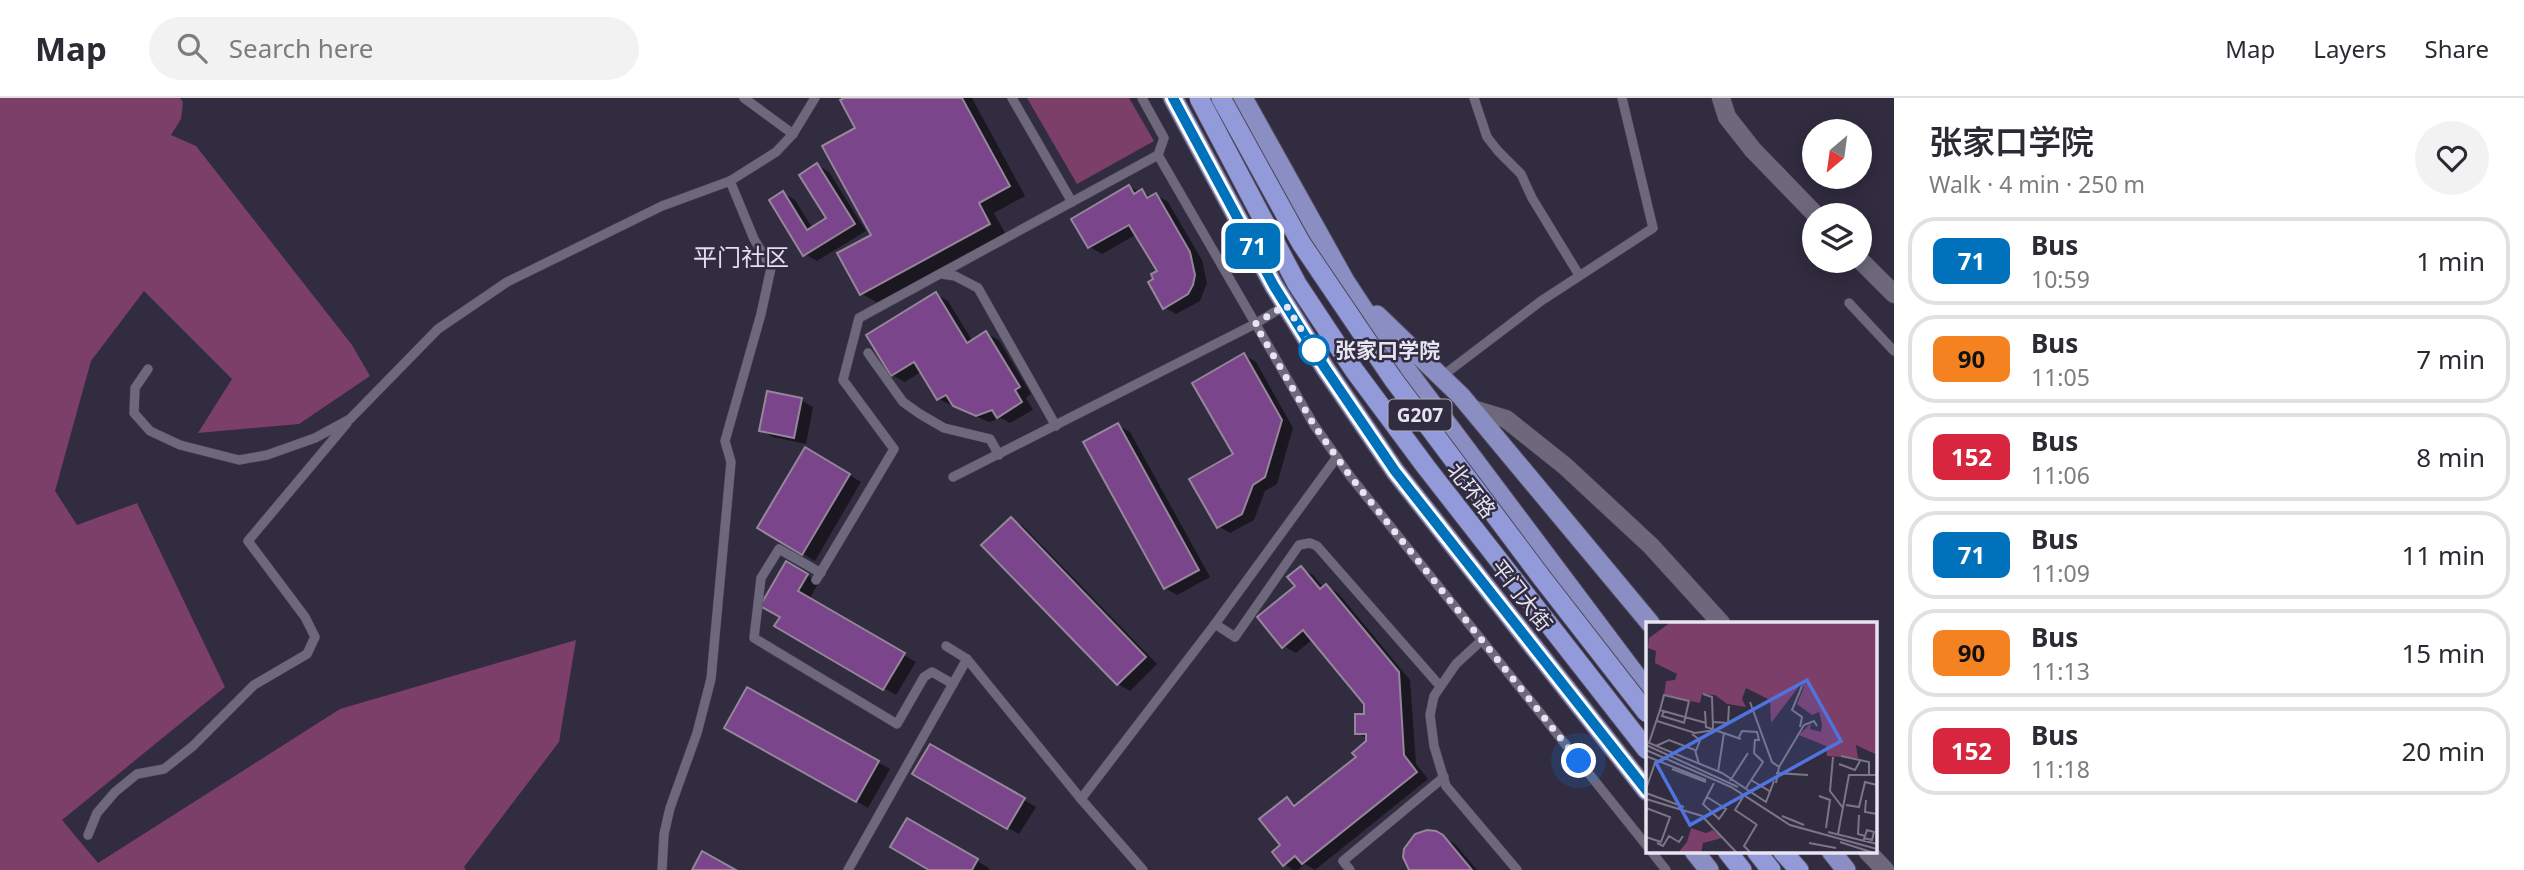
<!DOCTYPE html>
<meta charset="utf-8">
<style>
body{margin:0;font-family:"Noto Sans","Noto Sans SC",sans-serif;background:#f2f2f3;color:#2b2b33;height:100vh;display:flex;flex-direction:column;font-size:26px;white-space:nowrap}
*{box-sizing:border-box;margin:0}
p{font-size:23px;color:#7c7c81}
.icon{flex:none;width:38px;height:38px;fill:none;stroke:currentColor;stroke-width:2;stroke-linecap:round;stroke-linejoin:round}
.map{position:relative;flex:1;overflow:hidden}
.details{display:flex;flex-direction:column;background:#fff;width:630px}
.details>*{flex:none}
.badge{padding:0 14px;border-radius:10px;font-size:24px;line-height:46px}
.needle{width:46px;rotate:209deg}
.controls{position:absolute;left:1802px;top:21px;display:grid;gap:14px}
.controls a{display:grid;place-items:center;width:70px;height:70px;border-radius:50%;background:#fff;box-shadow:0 4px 18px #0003;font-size:35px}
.you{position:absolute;width:35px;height:35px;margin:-18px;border:5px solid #fff;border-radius:50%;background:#1a73e8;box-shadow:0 0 0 10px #1a73e833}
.map>.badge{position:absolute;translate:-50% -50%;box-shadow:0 0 0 4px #fff}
.round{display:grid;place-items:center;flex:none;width:74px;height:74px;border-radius:37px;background:#f2f2f3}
.overview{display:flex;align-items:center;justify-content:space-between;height:119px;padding:0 35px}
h1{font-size:33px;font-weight:600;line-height:52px}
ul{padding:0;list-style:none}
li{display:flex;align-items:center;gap:21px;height:88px;margin:0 14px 10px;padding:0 21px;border:4px solid #e1e1e2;border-radius:28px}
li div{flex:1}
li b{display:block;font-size:26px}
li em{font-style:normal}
li .badge{min-width:77px;font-weight:700;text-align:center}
header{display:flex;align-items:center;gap:42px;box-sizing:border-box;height:98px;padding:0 35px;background:#fff;border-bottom:2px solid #e1e1e2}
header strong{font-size:33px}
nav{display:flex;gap:38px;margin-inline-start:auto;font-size:24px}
.search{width:490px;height:63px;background:#f2f2f3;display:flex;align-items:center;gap:18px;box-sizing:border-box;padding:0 24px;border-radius:38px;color:#7c7c81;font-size:26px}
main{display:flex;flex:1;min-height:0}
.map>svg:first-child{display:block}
</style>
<header>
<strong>Map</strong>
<div class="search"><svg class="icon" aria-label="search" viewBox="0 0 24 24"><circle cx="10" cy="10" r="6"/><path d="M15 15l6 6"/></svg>Search here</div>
<nav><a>Map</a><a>Layers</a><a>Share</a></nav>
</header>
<main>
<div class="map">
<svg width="1894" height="772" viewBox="0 0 1894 772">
<rect width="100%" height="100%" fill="#312c3f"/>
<g fill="#7c3f6a">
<polygon points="0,0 180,0 183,4 181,21 171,37 196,48 352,247 370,278 299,326 198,335 232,281 144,193 91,263 55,393 77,427 137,405 225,589 62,722 98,765 340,611 576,542 559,644 464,769 466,772 0,772"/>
<polygon points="1027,0 1129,0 1154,43 1077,86"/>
</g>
<g fill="#0007">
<polygon points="848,0 972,0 1025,98 994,115 1005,135 878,205 862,196 873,137 858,30"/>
<polygon points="817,67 829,74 866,133 817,163 805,156 783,95 795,102 813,131 829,121"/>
<polygon points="1129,89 1152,99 1156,97 1168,104 1202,162 1207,185 1200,203 1176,216 1164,209 1159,173 1137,136 1102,156 1090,149"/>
<polygon points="936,196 948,203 973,244 986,235 999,242 1031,296 1026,300 1033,312 1010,325 1001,320 989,324 938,301 922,273 905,284 892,277"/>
<polygon points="1244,257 1256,264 1293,330 1277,386 1265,393 1254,422 1230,435 1218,428 1235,357"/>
<polygon points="801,302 813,309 806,346 773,339 761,332"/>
<polygon points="1118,327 1130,334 1210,479 1177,497 1165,490"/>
<polygon points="806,351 861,384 815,463 759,430"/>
<polygon points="1011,421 1023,428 1157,566 1130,593 1118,586"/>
<polygon points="787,466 819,484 809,502 916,564 896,597 777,528 782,519"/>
<polygon points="1301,470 1313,477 1324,490 1326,488 1338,495 1410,582 1416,666 1428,681 1315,772 1305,766 1298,772 1293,772 1284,766 1282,748 1287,701 1298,707 1358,659 1368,641 1357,635 1366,618 1366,606 1313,541 1296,555 1284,548"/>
<polygon points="748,591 890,671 868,710 727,629"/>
<polygon points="930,648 1036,709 1019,736 914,676"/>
<polygon points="908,722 989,770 988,772 933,772"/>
<polygon points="1435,734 1455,746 1477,772 1411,772"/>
</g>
<g fill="#7b458b" stroke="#95869a" stroke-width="2">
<polygon points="844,0 962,0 1010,88 979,105 990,126 860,197 837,155 871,137 822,48 855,30 840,2"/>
<polygon points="817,65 855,126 803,158 769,102 783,93 807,132 826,120 799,77"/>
<polygon points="1129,87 1134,96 1142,91 1147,100 1156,95 1190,154 1195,177 1193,187 1188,196 1163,211 1148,184 1153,181 1151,176 1157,173 1129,127 1088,150 1071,121"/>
<polygon points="936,194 967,245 986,233 1020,289 1015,292 1022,304 997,320 992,312 976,318 953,308 946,297 937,302 914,264 891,278 866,237"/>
<polygon points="1244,255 1282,322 1265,379 1253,387 1242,416 1217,430 1189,381 1233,356 1192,285"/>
<polygon points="767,293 802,300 794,340 759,333"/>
<polygon points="1118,325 1199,472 1164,491 1083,344"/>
<polygon points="805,349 850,376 802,457 757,430"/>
<polygon points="1011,419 1146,559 1117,587 981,447"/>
<polygon points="786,463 808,476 798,493 905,555 883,592 774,528 780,519 760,508"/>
<polygon points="1301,468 1320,491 1326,486 1399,574 1404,657 1417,674 1302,766 1295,758 1283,768 1272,754 1280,747 1259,721 1287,699 1294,708 1356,659 1352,655 1366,643 1366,636 1355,636 1355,616 1364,616 1364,606 1303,532 1282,550 1257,519 1295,488 1287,479"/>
<polygon points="747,589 879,663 856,704 724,630"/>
<polygon points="930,646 1025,700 1007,731 912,676"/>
<polygon points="907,720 978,761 972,772 929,772 890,749"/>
<polygon points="1427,732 1436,733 1443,737 1472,772 1409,772 1403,759 1404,751 1415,736"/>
<polygon points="702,753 736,772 692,772"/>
</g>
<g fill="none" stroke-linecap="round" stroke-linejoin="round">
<defs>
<g id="service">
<polyline points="744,0 793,36"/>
<polyline points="1012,0 1072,104"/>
<polyline points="1474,0 1487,39 1498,53 1521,76 1532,100 1579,177"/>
<polyline points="1158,57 1314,327 1350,378 1647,748"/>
<polyline points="942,176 955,178 978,190 1056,328"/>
<polyline points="1849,205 1894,253"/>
<polyline points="868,255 903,304 920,316 944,330 990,341 999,357"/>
<polyline points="148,271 135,290 134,315 150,333 180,347 239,362 267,357 315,340 350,321 438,231 507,184 662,108 730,83"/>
<polyline points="1441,279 1541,203 1653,130 1622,0"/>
<polyline points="953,379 1255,226 1286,207"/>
<polyline points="821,475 779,451 761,480 754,540 897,626 924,579 932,574 953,586"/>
<polyline points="816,482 894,351 843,282 859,220 1158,57 1164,40 1142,0"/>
<polyline points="1215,526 1235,539 1299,447 1310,445 1317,448 1440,588"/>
<polyline points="1482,542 1456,566 1434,598 1430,617 1434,648 1446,688 1517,772"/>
<polyline points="946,548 967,561 1081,701 1143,772"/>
<polyline points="1081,701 1215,526 1337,359"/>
<polyline points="88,737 97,715 115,694 137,676 164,671 193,648 254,587 307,556 315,539 305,519 248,443 347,325"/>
<polyline points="1651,753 1666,772"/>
<polyline points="662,772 664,736 670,710 697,635 711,581 731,364 725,343 761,216 771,170 754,141 730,83 776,54 793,36 815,0"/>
<polyline points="848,772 967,561"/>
<polyline points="1350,772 1343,763 1444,679"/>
</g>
<g id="minor">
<polyline points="1721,0 1727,19 1753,52 1816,117"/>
<polyline points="1860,162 1894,196"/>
<polyline points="1473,311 1506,321 1565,368 1651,448 1721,525"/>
<polyline points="1867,753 1885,772"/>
</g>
<g id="primary">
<polyline points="1173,0 1274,188 1325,270 1395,373 1647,693"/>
<polyline points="1243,0 1345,183 1379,235 1647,592"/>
<polyline points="1377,217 1461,298 1650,525"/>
<polyline points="1694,753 1709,772"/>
<polyline points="1831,753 1846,772"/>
</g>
<g id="trunk">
<polyline points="1727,753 1742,772"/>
<polyline points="1756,753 1771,772"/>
<polyline points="1782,753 1799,772"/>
</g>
</defs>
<use href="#service" stroke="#4f4a5a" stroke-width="10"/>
<use href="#minor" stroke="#4f4a5a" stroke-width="19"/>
<use href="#primary" stroke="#4f4a5a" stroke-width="21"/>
<use href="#trunk" stroke="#4f4a5a" stroke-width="21"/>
<use href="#service" stroke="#6e687d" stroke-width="9"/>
<use href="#minor" stroke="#6e687d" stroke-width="18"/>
<use href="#primary" stroke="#8a8ec3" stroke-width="19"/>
<use href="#trunk" stroke="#939ada" stroke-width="19"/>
<defs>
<g id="trunk-bridge">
<polyline points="1199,0 1297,186 1354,272 1426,369 1647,652"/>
<polyline points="1221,0 1301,145 1393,281 1542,480 1647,615"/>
</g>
</defs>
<use href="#trunk-bridge" stroke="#4f4a5a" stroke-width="21" stroke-linecap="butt"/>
<use href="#trunk-bridge" stroke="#939ada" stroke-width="19"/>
</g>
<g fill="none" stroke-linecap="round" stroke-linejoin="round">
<defs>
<polyline id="line" points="1173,0 1274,188 1325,270 1395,373 1647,693"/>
</defs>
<use href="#line" stroke="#fff" stroke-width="16"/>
<use href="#line" stroke="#0072bc" stroke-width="10"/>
<polyline stroke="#e8e5f2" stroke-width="7" stroke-dasharray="0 12.6" points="1314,252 1286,207 1255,226 1314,327 1350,378 1579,663"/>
</g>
<circle fill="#fff" stroke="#0072bc" stroke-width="3.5" cx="1314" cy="252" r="14"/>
<g text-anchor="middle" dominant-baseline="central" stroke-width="5" stroke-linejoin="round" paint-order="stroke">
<rect fill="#312c3f" stroke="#b1aebc" stroke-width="2" x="1388.5" y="301.5" width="63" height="31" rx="5"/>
<g font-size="19" font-weight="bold" fill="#e8e5f2">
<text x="1420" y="317">G207</text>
</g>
<g font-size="21" font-weight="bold" fill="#e8e5f2" stroke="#312c3f" text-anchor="start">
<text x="1335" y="252">张家口学院</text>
</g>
<g font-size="21" fill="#e8e5f2" stroke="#312c3f">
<text transform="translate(1472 392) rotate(52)">北环路</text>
<text transform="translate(1522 497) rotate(52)">平门大街</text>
</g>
<g font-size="24" fill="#e2dcf4" stroke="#312c3f">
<text x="741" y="158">平门社区</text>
</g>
</g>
<g transform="translate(1646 524)">
<rect width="231" height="231" fill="#312c3f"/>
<path d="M 25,0 L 231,0 L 231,133 L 210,123 L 212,136 L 181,134 L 180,124 L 153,113 L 165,101 L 164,107 L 175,110 L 176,102 L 173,90 L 166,93 L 151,82 L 158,65 L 154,63 L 125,101 L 124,78 L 100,66 L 96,77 L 100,85 L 81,82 L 69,73 L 56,72 L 54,81 L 18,73 L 20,59 L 29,58 L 31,52 L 9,41 L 10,29 L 2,26 L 3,16 ZM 45,206 L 60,211 L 67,208 L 76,216 L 57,221 L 55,231 L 32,231 L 41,220 Z" fill="#7c3f6a"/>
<path fill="none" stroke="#7a7687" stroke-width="2" d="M 0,13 L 0,51M 57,72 L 66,75 L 67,107M 104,80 L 126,140 L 133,145 L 130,161M 14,88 L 18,73 L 43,79 L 38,101M 18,89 L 16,94 L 39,101M 59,89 L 60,105 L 95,117M 11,99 L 49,111 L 69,108M 67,100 L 82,101 L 83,84M 60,101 L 14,88 L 3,121 L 76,151 L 120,180 L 128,159M 154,105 L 156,95 L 146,88 L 156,64M 46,112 L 54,118 L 50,129M 93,115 L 96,109 L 111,110 L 113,118 L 109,118M 0,123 L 92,165M 10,124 L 23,118 L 49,128 L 53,142M 0,128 L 85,165 L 144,203 L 231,227M 0,134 L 60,158M 195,134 L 223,140 L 223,154M 187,135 L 184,169 L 197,186M 193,142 L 209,148 L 214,139M 133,145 L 158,103 L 168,99 L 171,104M 26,147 L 60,160M 72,150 L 78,111M 130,151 L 162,153M 105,158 L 125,170M 84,159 L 102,131M 100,166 L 117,140 L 108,131 L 109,117M 0,167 L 10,138M 0,171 L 38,185M 173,174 L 184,178 L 180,206M 61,175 L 80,187 L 73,197 L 57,182 L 68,161M 97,175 L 89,188 L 110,202M 0,177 L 56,194 L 91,231M 220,178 L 219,190 L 231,192M 200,183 L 213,185 L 219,160 L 231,163M 0,186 L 24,195 L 15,220 L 0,215M 213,193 L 212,212 L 219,214M 136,194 L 158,203M 182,210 L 231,222M 192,212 L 203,153 L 231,153M 218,219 L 218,217 L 221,208 L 228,210 L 226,218 L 218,216M 194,220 L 228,231M 11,221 L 17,224 L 23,214 L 33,220 L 37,214M 163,221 L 190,226M 105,231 L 98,224 L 111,202"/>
<path fill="#5074de" fill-opacity="0.15" stroke="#5074de" stroke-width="3.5" d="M 161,58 L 195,119 L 44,203 L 10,141 Z"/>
<rect width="231" height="231" fill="none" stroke="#e8e5f2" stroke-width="3.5"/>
</g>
</svg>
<div class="controls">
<a><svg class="needle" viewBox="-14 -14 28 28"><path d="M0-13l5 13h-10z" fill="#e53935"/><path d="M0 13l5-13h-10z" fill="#7c7c81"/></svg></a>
<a><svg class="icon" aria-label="layers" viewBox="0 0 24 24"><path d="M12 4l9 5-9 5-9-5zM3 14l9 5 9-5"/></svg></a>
</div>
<div class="you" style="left:1579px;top:663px"></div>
<b class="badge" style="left:1253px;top:148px;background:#0072bc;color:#fff">71</b>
</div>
<section class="details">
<div class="overview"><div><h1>张家口学院</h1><p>Walk · 4 min · 250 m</p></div><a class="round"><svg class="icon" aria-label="heart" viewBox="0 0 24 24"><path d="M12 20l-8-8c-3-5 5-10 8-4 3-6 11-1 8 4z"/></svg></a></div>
<ul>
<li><span class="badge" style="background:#0072bc;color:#fff">71</span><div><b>Bus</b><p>10:59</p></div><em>1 min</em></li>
<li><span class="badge" style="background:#f58220;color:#111">90</span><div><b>Bus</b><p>11:05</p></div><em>7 min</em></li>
<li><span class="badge" style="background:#d7263d;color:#fff">152</span><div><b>Bus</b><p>11:06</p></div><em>8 min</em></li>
<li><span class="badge" style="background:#0072bc;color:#fff">71</span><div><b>Bus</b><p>11:09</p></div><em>11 min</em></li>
<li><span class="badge" style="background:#f58220;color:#111">90</span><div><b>Bus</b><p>11:13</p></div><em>15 min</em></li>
<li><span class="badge" style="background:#d7263d;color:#fff">152</span><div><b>Bus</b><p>11:18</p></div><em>20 min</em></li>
</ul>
</section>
</main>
